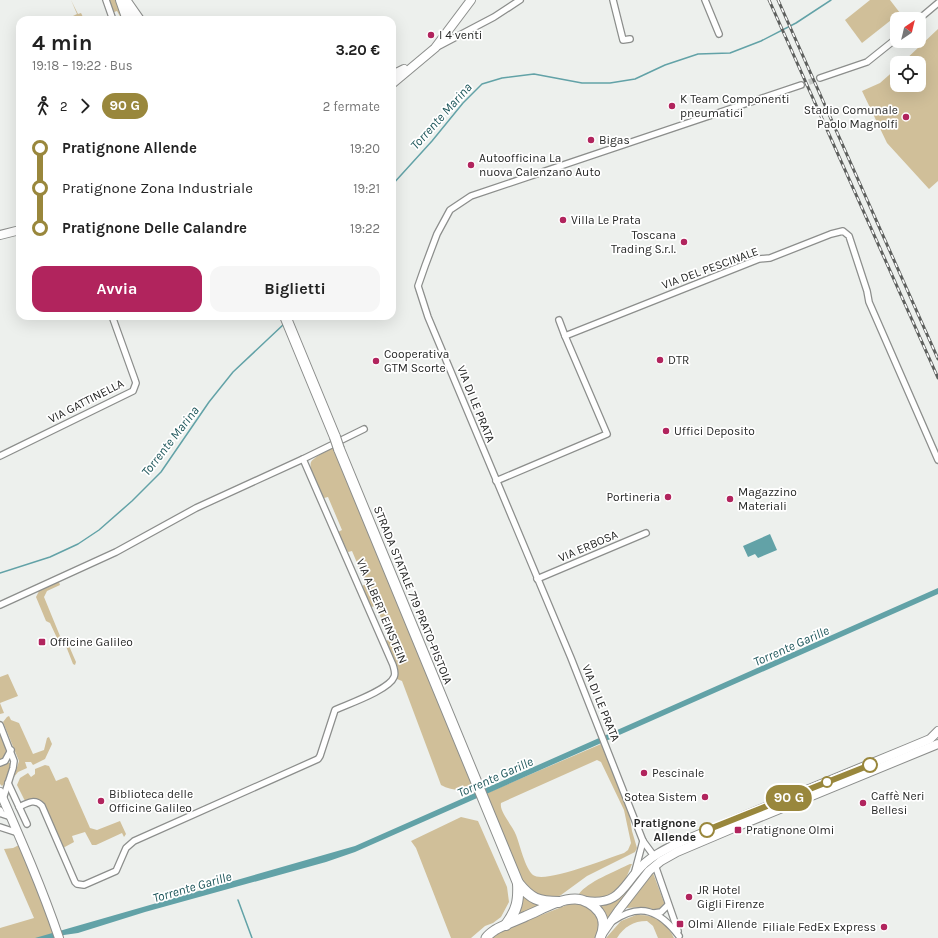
<!DOCTYPE html>
<html lang="it">
<meta charset="utf-8">
<style>
body{margin:0;font-family:Karla,sans-serif;background:#f6f6f6;color:#222;height:100vh;display:flex;flex-direction:column;font-size:15px;white-space:nowrap}
*{box-sizing:border-box;margin:0}
p{font-size:13px;color:#767676}
.icon{flex:none;width:22px;height:22px;fill:none;stroke:currentColor;stroke-width:2;stroke-linecap:round;stroke-linejoin:round}
.map{position:relative;flex:1;overflow:hidden}
.details{position:absolute;left:16px;top:16px;width:380px;height:304px;display:flex;flex-direction:column;background:#fff;border-radius:12px;box-shadow:0 4px 16px #0002}
.details>*{flex:none}
.badge{padding:0 8px;border-radius:13px;font-size:14px;line-height:26px}
.needle{width:26px;rotate:35deg}
.tools{position:absolute;left:890px;top:12px;display:grid;gap:8px}
.tools a{display:grid;place-items:center;width:36px;height:36px;border-radius:8px;background:#fff;box-shadow:0 4px 16px #0002;font-size:20px}
.map>.badge{position:absolute;translate:-50% -50%;box-shadow:0 0 0 2px #fff}
.legs{display:flex;align-items:center;gap:6px;height:44px;padding:0 16px;font-size:13px}
.legs p{margin-inline-start:auto}
.summary{display:flex;align-items:center;justify-content:space-between;height:68px;padding:0 16px}
h1{font-size:22px;font-weight:700;line-height:30px}
.primary-button{display:flex;gap:8px;margin-top:auto;padding:8px 16px}
.primary-button a{flex:1;height:46px;border-radius:12px;background:#b1245d;color:#fff;font-size:16px;font-weight:700;line-height:46px;text-align:center}
.primary-button a+a{background:#f6f6f6;color:#222}
ul{padding:0 16px;list-style:none}
li{display:flex;align-items:center;gap:14px;height:40px;font-size:15px}
li i{display:grid;place-items:center;width:6px;height:100%;margin:0 5px;background:currentColor}
li i::after{content:'';width:10px;height:10px;margin:-5px;border:3px solid;border-radius:50%;background:#fff}
li p{margin-inline-start:auto}
li:first-child i{background:linear-gradient(#0000 50%,currentColor 0)}
li:last-child i{background:linear-gradient(currentColor 50%,#0000 0)}
.map>svg:first-child{display:block}
</style>
<div class="map">
<svg width="938" height="938" viewBox="0 0 938 938">
<rect width="100%" height="100%" fill="#edf0ed"/>
<g fill="#d0bf99" fill-rule="evenodd">
<polygon points="71,0 78,14 81,13 84,19 75,20 73,16 77,14"/>
<polygon points="109,0 115,0 125,20 122,20 117,11 114,12"/>
<polygon points="870,0 890,0 900,13 862,43 845,20"/>
<polygon points="938,29 938,181 929,189 887,143 862,91 880,83 897,68 897,85 919,85 919,63 902,63"/>
<path d="M 332,447 L 334,447 L 473,788 C 463,792 450,790 441,785 L 402,681 L 397,679 L 398,669 L 386,641 L 390,639 L 376,606 L 371,607 L 362,586 L 366,584 L 352,551 L 348,552 L 338,532 L 342,530 L 328,497 L 324,498 C 320,491 308,469 311,462 C 313,458 327,450 332,447 Z"/>
<polygon points="59,582 60,585 47,591 44,597 60,636 66,639 76,662 75,665 73,664 64,641 57,638 50,623 46,621 36,597 39,591"/>
<polygon points="8,674 18,696 0,703 4,713 0,714 0,677"/>
<polygon points="9,716 11,720 19,723 33,754 44,750 47,738 49,737 52,744 45,759 33,765 31,762 25,762 27,768 18,772 14,777 19,761 3,722 7,717"/>
<path d="M 0,735 C 4,743 11,754 0,760 Z"/>
<path d="M 601,744 L 629,812 L 632,831 L 637,848 L 635,852 L 587,876 L 561,895 L 554,899 L 547,899 L 526,888 L 485,794 ZM 597,760 L 601,762 L 624,810 L 631,843 L 628,850 L 624,853 C 608,858 545,884 533,875 C 525,868 520,845 516,835 C 513,826 499,812 501,803 Z"/>
<path d="M 8,763 L 10,763 C 11,770 7,782 2,786 L 0,784 L 0,767 Z"/>
<polygon points="45,765 49,766 56,781 66,777 68,778 90,828 97,830 120,821 126,834 124,837 122,833 96,845 92,845 85,832 72,836 74,842 63,848 43,802 35,798 25,801 17,785 20,778 28,773 31,777 35,774 35,769"/>
<polygon points="461,817 478,821 507,887 509,902 501,917 493,923 485,926 471,938 451,938 416,848 411,841"/>
<polygon points="19,845 46,911 54,938 0,938 0,928 34,918 4,849 13,848"/>
<path d="M 666,853 L 667,854 L 607,920 L 601,906 C 628,901 631,879 650,863 C 655,859 661,856 666,853 Z"/>
<path d="M 630,864 L 632,864 L 624,883 L 611,896 L 592,898 L 579,894 C 587,882 616,871 630,864 Z"/>
<polygon points="653,873 665,905 661,909 657,910 643,907 626,908"/>
<polygon points="521,892 543,904 516,916"/>
<path d="M 572,903 C 593,905 603,917 596,938 L 491,938 L 496,934 L 508,928 Z"/>
<path d="M 636,915 C 654,914 667,922 674,938 L 658,938 L 653,926 L 647,921 C 633,921 624,927 617,938 L 606,938 L 621,921 Z"/>
</g>
<g fill="#62a2a7">
<polygon points="770,534 777,550 758,558 755,554 748,557 743,546"/>
<polygon points="938,588 938,594 355,852 326,862 145,912 78,933 64,935 58,938 35,938 355,846"/>
</g>
<g fill="none" stroke-linecap="round" stroke-linejoin="round">
<g stroke="#62a2a7" stroke-width="1.5">
<polyline points="392,185 432,141 463,103 482,84 502,78 534,74 582,83 610,83 635,79 665,65 698,54 730,53 761,41 796,23 831,0"/>
<polyline points="0,573 50,557 78,544 99,530 132,501 161,472 209,402 233,372 284,324"/>
<polyline points="238,900 252,938"/>
</g>
<polyline stroke="#c5c8c5" stroke-width="5.5" stroke-dasharray="5.5 3" stroke-linecap="butt" points="801,85 820,78"/>
<defs>
<g id="street">
<polyline points="106,0 113,20"/>
<polyline points="613,0 623,40 630,39"/>
<polyline points="705,0 719,34"/>
<polyline points="919,19 938,3"/>
<polyline points="437,47 494,17 520,0"/>
<polyline points="820,78 867,62 897,38"/>
<polyline points="559,320 565,336"/>
<polyline points="0,456 133,391 136,383 135,380 112,316"/>
<polyline points="496,481 607,434 565,336 759,259 770,258 831,234 843,231 849,236 867,291 869,302 938,460"/>
<polyline points="537,579 646,533"/>
<polyline points="0,605 116,552 196,508 303,459 364,429"/>
<polyline points="0,725 14,761 13,768 3,799"/>
<polyline points="0,763 5,761 11,750"/>
<polyline points="8,783 27,824"/>
<path d="M 19,807 C 27,803 35,798 42,806 L 75,882 L 77,884 L 84,885 L 116,871 L 126,848 L 134,841 L 318,759 L 320,756 L 335,710 C 348,704 389,690 394,677 C 396,673 394,669 393,665 L 303,459"/>
<polyline points="0,810 2,814 11,817"/>
<polyline points="0,827 18,833"/>
<polyline points="654,856 643,841 571,658 428,317 418,286 425,266 437,234 450,210 471,196 801,85"/>
<polyline points="655,865 678,931"/>
<polyline points="635,871 643,841"/>
<polyline points="654,913 661,912 668,905"/>
<path d="M 613,921 C 641,902 660,911 679,936"/>
</g>
<g id="secondary">
<polyline points="392,75 404,69"/>
<polyline points="392,84 435,48 471,0"/>
<polyline points="0,235 20,230"/>
<path d="M 0,792 C 21,840 42,888 59,938"/>
<path d="M 586,901 C 622,906 623,883 645,863 C 656,853 670,847 683,841 L 906,749 L 930,739 L 938,731"/>
<polyline points="602,934 618,911 649,871 661,861 677,852 736,827 938,744"/>
</g>
<path id="primary" d="M 486,938 C 488,935 492,932 495,930 C 505,924 516,921 526,916 C 541,910 558,899 575,899 C 584,899 594,905 599,912 C 605,920 604,929 600,938"/>
<g id="highway">
<polyline points="121,0 128,20"/>
<polyline points="125,0 139,20"/>
<polyline points="285,316 335,437"/>
<path d="M 339,449 L 518,883 C 531,899 538,902 559,902"/>
<path d="M 506,925 C 517,910 519,901 518,883"/>
</g>
</defs>
<use href="#street" stroke="#8c8e8c" stroke-width="8"/>
<use href="#secondary" stroke="#8c8e8c" stroke-width="10"/>
<use href="#primary" stroke="#8c8e8c" stroke-width="11"/>
<use href="#highway" stroke="#8c8e8c" stroke-width="12"/>
<use href="#street" stroke="#fff" stroke-width="5.5"/>
<use href="#secondary" stroke="#fff" stroke-width="8"/>
<use href="#primary" stroke="#fff" stroke-width="9"/>
<use href="#highway" stroke="#fff" stroke-width="10"/>
<defs>
<g id="rail">
<polyline points="769,0 938,378"/>
<polyline points="778,0 938,359"/>
</g>
</defs>
<use href="#rail" stroke="#5e605e" stroke-width="3"/>
<use href="#rail" stroke="#fff" stroke-width="1.5" stroke-dasharray="4.5" stroke-linecap="butt"/>
<defs>
<polyline id="highway-bridge" points="335,437 339,449"/>
</defs>
<use href="#highway-bridge" stroke="#8c8e8c" stroke-width="12" stroke-linecap="butt"/>
<use href="#highway-bridge" stroke="#fff" stroke-width="10"/>
</g>
<g fill="none" stroke-linecap="round" stroke-linejoin="round">
<defs>
<polyline id="line-1" points="707,830 870,765"/>
</defs>
<use href="#line-1" stroke="#fff" stroke-width="9"/>
<use href="#line-1" stroke="#99873c" stroke-width="6"/>
</g>
<g fill="#b1245d" stroke="#fff" stroke-width="1.5">
<circle cx="431" cy="35" r="4"/>
<circle cx="672" cy="106" r="4"/>
<circle cx="906" cy="117" r="4"/>
<circle cx="591" cy="140" r="4"/>
<circle cx="471" cy="165" r="4"/>
<circle cx="563" cy="220" r="4"/>
<circle cx="684" cy="242" r="4"/>
<circle cx="660" cy="360" r="4"/>
<circle cx="376" cy="361" r="4"/>
<circle cx="666" cy="431" r="4"/>
<circle cx="668" cy="497" r="4"/>
<circle cx="730" cy="499" r="4"/>
<rect x="38" y="638" width="8" height="8" rx="2"/>
<circle cx="644" cy="773" r="4"/>
<circle cx="705" cy="797" r="4"/>
<circle cx="101" cy="801" r="4"/>
<circle cx="863" cy="803" r="4"/>
<rect x="734" y="826" width="8" height="8" rx="2"/>
<circle cx="689" cy="897" r="4"/>
<rect x="676" y="920" width="8" height="8" rx="2"/>
<circle cx="884" cy="927" r="4"/>
</g>
<g fill="#fff" stroke="#99873c" stroke-width="2">
<circle cx="870" cy="765" r="7"/>
<circle cx="827" cy="782" r="5"/>
<circle cx="707" cy="830" r="7"/>
</g>
<g text-anchor="middle" dominant-baseline="central" stroke-width="3.5" stroke-linejoin="round" paint-order="stroke">
<g font-size="12" fill="#272827" stroke="#fff" text-anchor="start">
<text x="439" y="35">I 4 venti</text>
<text x="680" y="99">K Team Componenti<tspan x="680" dy="14">pneumatici</tspan></text>
<text x="898" y="110" text-anchor="end">Stadio Comunale<tspan x="898" dy="14">Paolo Magnolfi</tspan></text>
<text x="599" y="140">Bigas</text>
<text x="479" y="158">Autoofficina La<tspan x="479" dy="14">nuova Calenzano Auto</tspan></text>
<text x="571" y="220">Villa Le Prata</text>
<text x="676" y="235" text-anchor="end">Toscana<tspan x="676" dy="14">Trading S.r.l.</tspan></text>
<text x="384" y="354">Cooperativa<tspan x="384" dy="14">GTM Scorte</tspan></text>
<text x="668" y="360">DTR</text>
<text x="674" y="431">Uffici Deposito</text>
<text x="738" y="492">Magazzino<tspan x="738" dy="14">Materiali</tspan></text>
<text x="660" y="497" text-anchor="end">Portineria</text>
<text x="50" y="642">Officine Galileo</text>
<text x="652" y="773">Pescinale</text>
<text x="109" y="794">Biblioteca delle<tspan x="109" dy="14">Officine Galileo</tspan></text>
<text x="871" y="796">Caffè Neri<tspan x="871" dy="14">Bellesi</tspan></text>
<text x="697" y="797" text-anchor="end">Sotea Sistem</text>
<text x="746" y="830">Pratignone Olmi</text>
<text x="697" y="890">JR Hotel<tspan x="697" dy="14">Gigli Firenze</tspan></text>
<text x="688" y="924">Olmi Allende</text>
<text x="876" y="927" text-anchor="end">Filiale FedEx Express</text>
</g>
<g font-size="12" fill="#272827" stroke="#fff">
<text transform="translate(710 268) rotate(-20)">VIA DEL PESCINALE</text>
<text transform="translate(86 401) rotate(-27)">VIA GATTINELLA</text>
<text transform="translate(476 404) rotate(68)">VIA DI LE PRATA</text>
<text transform="translate(588 546) rotate(-23)">VIA ERBOSA</text>
<text transform="translate(413 595) rotate(68)">STRADA STATALE 719 PRATO-PISTOIA</text>
<text transform="translate(382 611) rotate(67)">VIA ALBERT EINSTEIN</text>
<text transform="translate(601 703) rotate(68)">VIA DI LE PRATA</text>
</g>
<g font-size="12" font-weight="bold" fill="#272827" stroke="#fff" text-anchor="end">
<text x="696" y="823">Pratignone<tspan x="696" dy="14">Allende</tspan></text>
</g>
<g font-size="13" font-style="italic" fill="#1f575b" stroke="#fff">
<text transform="translate(441 116) rotate(-48)">Torrente Marina</text>
<text transform="translate(170 441) rotate(-52)">Torrente Marina</text>
<text transform="translate(791 646) rotate(-24)">Torrente Garille</text>
<text transform="translate(495 777) rotate(-24)">Torrente Garille</text>
<text transform="translate(192 887) rotate(-16)">Torrente Garille</text>
</g>
</g>
</svg>
<div class="tools">
<a><svg class="needle" viewBox="-14 -14 28 28"><path d="M0-13l5 13h-10z" fill="#e53935"/><path d="M0 13l5-13h-10z" fill="#767676"/></svg></a>
<a><svg class="icon" aria-label="locate" viewBox="0 0 24 24"><circle cx="12" cy="12" r="6"/><path d="M12 2v4M12 18v4M2 12h4M18 12h4"/></svg></a>
</div>
<b class="badge" style="left:789px;top:798px;background:#99873c;color:#fff">90 G</b>
<section class="details">
<div class="summary"><div><h1>4 min</h1><p>19:18 – 19:22 · Bus</p></div><b>3.20 €</b></div>
<div class="legs"><svg class="icon" aria-label="walk" viewBox="0 0 24 24"><circle cx="13" cy="4" r="2"/><path d="M13 8l-2 6 4 7M11 14l-3 7M7 12l3-4h3l4 4"/></svg>2<svg class="icon" aria-label="forward" viewBox="0 0 24 24"><path d="M9 5l7 7-7 7"/></svg><b class="badge" style="background:#99873c;color:#fff">90 G</b><p>2 fermate</p></div>
<ul>
<li><i style="color:#99873c"></i><b>Pratignone Allende</b><p>19:20</p></li>
<li><i style="color:#99873c"></i><span>Pratignone Zona Industriale</span><p>19:21</p></li>
<li><i style="color:#99873c"></i><b>Pratignone Delle Calandre</b><p>19:22</p></li>
</ul>
<div class="primary-button"><a>Avvia</a><a>Biglietti</a></div>
</section>
</div>
